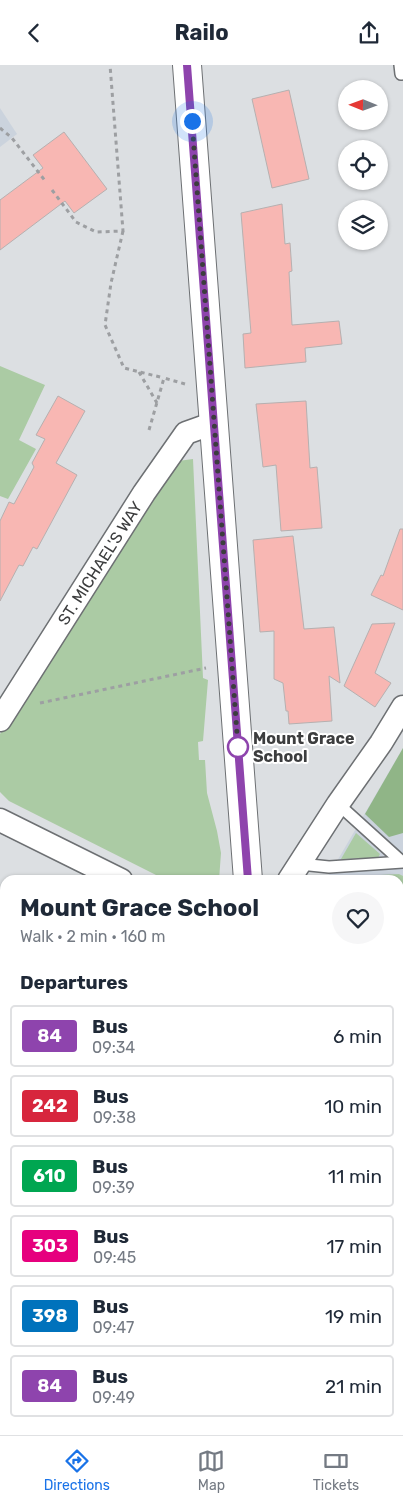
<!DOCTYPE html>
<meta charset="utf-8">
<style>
body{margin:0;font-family:Rubik,sans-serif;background:#f6f6f7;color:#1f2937;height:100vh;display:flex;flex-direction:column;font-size:19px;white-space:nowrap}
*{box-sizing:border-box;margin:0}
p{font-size:16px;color:#747a83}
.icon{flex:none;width:28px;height:28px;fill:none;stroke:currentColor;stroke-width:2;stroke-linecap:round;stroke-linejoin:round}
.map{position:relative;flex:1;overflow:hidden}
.side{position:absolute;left:0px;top:810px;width:404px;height:560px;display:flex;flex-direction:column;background:#fff;border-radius:15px 15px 0 0;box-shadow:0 1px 4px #0004}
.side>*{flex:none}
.badge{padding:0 10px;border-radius:4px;font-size:18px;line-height:32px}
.needle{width:32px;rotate:271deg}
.tools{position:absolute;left:338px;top:15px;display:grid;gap:10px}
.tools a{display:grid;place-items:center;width:50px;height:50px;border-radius:50%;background:#fff;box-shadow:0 1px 4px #0004;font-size:25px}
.you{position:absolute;width:25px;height:25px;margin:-12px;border:4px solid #fff;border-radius:50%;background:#1a73e8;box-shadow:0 0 0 8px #1a73e833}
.map>.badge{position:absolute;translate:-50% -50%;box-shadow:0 0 0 2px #fff}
h2{padding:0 20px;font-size:19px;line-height:45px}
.round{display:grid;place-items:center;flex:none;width:52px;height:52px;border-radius:26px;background:#f6f6f7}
.overview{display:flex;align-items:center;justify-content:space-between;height:85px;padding:0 20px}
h1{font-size:24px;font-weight:700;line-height:38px}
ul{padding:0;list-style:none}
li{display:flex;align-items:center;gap:15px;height:62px;margin:0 10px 8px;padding:0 10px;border:2px solid #e0e1e3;border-radius:5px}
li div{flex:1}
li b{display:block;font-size:19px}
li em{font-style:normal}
li .badge{min-width:55px;font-weight:700;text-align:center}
header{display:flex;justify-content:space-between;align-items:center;height:65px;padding:0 20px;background:#fff;font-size:22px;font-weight:700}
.tabs{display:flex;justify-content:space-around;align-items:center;height:70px;border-top:1px solid #e0e1e3;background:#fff;font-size:14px;color:#747a83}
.tabs a{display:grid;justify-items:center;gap:2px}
.tabs .current{color:#1a73e8}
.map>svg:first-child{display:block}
</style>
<header><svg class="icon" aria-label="back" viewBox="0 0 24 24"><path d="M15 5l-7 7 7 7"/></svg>Railo<svg class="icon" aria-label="share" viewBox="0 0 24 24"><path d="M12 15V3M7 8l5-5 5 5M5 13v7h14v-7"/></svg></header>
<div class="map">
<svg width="403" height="1370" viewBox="0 0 403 1370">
<rect width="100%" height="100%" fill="#dcdfe2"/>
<g fill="#cbd3dd">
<polygon points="0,43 17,69 0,82"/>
<polygon points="403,683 403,1370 320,1370 319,1365 399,1365 399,815 326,815"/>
</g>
<g fill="#abcba4">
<polygon points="0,301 45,320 19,375 36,384 8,434 0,431"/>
<polygon points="193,394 203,613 208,615 203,676 198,677 199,695 205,695 207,728 217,766 221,788 219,815 166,815 9,736 0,727 0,669 79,544 178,396"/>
<polygon points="356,768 380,789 378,793 341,794"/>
<polygon points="399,809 403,811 403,835 399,834 399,815 344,815 344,812"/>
<polygon points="0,929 5,931 5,968 0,972"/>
<polygon points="5,1026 5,1365 125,1365 125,1370 0,1370 0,1037"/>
<polygon points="399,1097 403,1099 403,1137 399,1134"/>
</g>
<g fill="#90b587">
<polygon points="403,683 403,768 389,772 365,749"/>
<polygon points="399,1134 403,1137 403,1347 399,1348"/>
</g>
<g fill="#f8b7b3" stroke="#b6b0b0">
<polygon points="289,25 309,114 272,123 252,34"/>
<polygon points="64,67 107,124 74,148 65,136 0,185 0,135 43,103 33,90"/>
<polygon points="282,139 285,179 290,178 292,206 289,207 292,260 339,256 342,279 305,283 306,297 245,303 243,269 251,268 241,148"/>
<polygon points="58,331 85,346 56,398 77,410 37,484 33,482 23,501 19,500 0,536 0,456 9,437 14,439 34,402 32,398 45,374 36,370"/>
<polygon points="306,336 310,403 317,402 322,463 281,466 276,400 263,402 256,339"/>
<polygon points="400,464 403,464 403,545 371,530 381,510 383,511"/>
<polygon points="293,471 304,564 334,562 340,618 329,611 332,656 289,659 288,646 286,646 283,618 274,614 274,566 260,567 253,475"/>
<polygon points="395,558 375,608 391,618 375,642 344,621 372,559"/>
</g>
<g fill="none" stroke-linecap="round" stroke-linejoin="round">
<defs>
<g id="lane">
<polyline points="400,0 401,9"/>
<polyline points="338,739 401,796"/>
<polyline points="300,799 329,802 403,797"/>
<polyline points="399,1358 403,1357"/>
<polyline points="366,1370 378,1365"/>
</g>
<g id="street">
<path id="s1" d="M 0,655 L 144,428 L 186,368 L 214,358"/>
<polyline points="0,755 121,815"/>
<polyline points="289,815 338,739 381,678 403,642"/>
</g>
<g id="secondary">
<polyline points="187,0 248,815"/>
<polyline points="293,1365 293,1370"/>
</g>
</defs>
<use href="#lane" stroke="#6d7073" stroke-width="14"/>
<use href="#street" stroke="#6d7073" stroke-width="25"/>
<use href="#secondary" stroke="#6d7073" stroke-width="30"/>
<g stroke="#9d9fa2" stroke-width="3" stroke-dasharray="4 4" stroke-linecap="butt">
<polyline points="0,63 12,73 46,117"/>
<polyline points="52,125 76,157 96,167 123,166 110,0"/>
<polyline points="123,166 111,218 105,260 124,303 164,313"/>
<polyline points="139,307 157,338"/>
<polyline points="149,365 164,313 185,319"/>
<polyline points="40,638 206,603"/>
<polyline points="399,840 403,841"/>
<polyline points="399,873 403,873"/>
<polyline points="0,1122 5,1121"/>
</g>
<use href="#lane" stroke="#fff" stroke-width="11"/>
<use href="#street" stroke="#fff" stroke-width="22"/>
<use href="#secondary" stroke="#fff" stroke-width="28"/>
</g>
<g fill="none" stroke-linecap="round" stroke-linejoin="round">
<defs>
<polyline id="line" points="187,0 248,815"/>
</defs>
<use href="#line" stroke="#fff" stroke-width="11"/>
<use href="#line" stroke="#8e44ad" stroke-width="8"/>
<polyline stroke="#3c3d3e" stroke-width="5" stroke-dasharray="0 9" points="192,56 238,682"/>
</g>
<circle fill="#fff" stroke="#8e44ad" stroke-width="2.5" cx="238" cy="682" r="10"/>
<g text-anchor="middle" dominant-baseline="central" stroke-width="4" stroke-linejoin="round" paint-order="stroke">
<g font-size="16" fill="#3c3d3e" stroke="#fff">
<text stroke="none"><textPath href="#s1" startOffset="186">ST. MICHAEL'S WAY</textPath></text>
</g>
<g font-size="16" font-weight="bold" fill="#3c3d3e" stroke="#fff" text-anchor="start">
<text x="253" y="673">Mount Grace<tspan x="253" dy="18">School</tspan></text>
</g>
</g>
</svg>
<div class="tools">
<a><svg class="needle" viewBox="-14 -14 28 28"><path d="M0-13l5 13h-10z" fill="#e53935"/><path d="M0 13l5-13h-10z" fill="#747a83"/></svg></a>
<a><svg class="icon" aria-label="locate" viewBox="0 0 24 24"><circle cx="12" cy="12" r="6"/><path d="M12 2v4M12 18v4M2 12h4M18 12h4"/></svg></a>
<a><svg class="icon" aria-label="layers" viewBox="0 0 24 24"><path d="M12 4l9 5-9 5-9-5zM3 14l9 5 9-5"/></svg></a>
</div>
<div class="you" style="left:192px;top:56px"></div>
<section class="side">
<div class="overview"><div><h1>Mount Grace School</h1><p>Walk · 2 min · 160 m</p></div><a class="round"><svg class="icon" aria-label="heart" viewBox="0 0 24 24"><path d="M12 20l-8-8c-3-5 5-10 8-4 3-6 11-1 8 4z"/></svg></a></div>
<h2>Departures</h2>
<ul>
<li><span class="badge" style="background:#8e44ad;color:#fff">84</span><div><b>Bus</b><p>09:34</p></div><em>6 min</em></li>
<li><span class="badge" style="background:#d7263d;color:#fff">242</span><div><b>Bus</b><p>09:38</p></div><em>10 min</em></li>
<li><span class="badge" style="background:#00a651;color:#fff">610</span><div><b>Bus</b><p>09:39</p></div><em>11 min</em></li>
<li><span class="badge" style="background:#e6007e;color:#fff">303</span><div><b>Bus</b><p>09:45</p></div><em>17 min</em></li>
<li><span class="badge" style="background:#0072bc;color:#fff">398</span><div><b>Bus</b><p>09:47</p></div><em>19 min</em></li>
<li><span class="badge" style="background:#8e44ad;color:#fff">84</span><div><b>Bus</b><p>09:49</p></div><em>21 min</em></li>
</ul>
</section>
</div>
<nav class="tabs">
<a class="current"><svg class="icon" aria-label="directions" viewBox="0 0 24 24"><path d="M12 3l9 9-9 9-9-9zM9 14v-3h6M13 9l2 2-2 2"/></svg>Directions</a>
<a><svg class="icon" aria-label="map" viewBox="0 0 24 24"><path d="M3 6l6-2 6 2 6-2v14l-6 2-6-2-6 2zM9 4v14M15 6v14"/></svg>Map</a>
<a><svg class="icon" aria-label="tickets" viewBox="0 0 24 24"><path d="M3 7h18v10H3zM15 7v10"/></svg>Tickets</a>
</nav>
